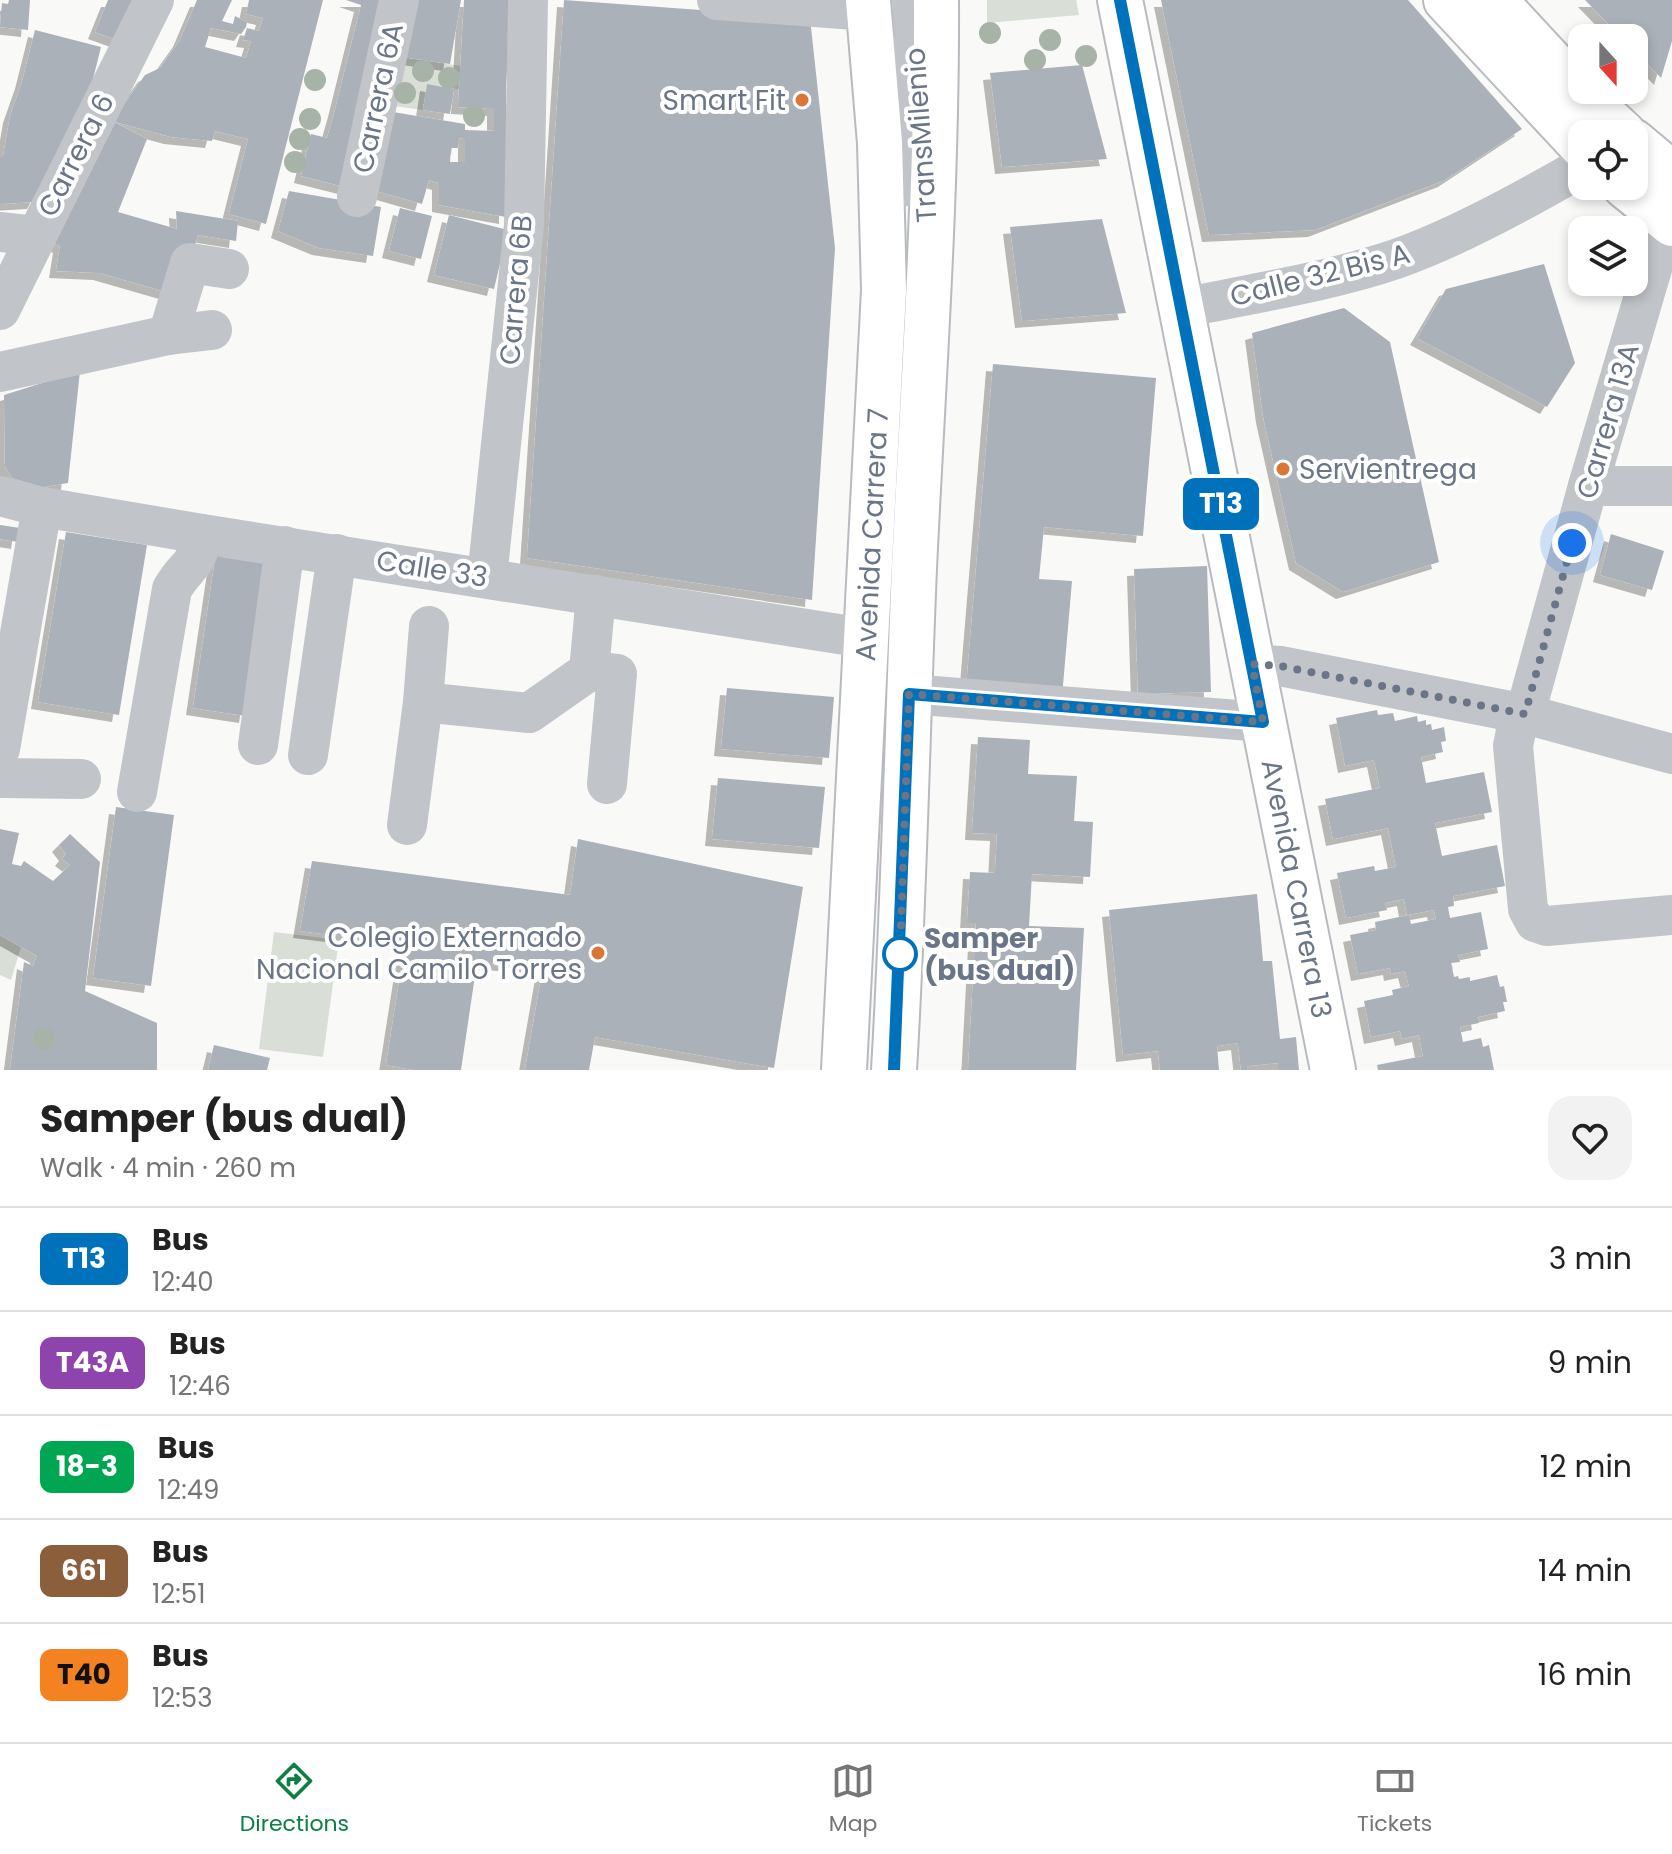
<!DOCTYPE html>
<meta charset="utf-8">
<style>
body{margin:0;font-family:Poppins,sans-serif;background:#f2f2f2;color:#222;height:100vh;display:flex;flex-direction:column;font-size:30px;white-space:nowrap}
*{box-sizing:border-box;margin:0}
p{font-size:26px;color:#767676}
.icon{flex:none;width:44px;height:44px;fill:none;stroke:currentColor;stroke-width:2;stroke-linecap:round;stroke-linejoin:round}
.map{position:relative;height:1070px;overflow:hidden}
.sheet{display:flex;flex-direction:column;background:#fff;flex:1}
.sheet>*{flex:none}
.badge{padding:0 16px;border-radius:12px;font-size:28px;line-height:52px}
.needle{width:52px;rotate:159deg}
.fabs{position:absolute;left:1568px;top:24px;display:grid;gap:16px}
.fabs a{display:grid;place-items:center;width:80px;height:80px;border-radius:16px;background:#fff;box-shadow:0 4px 12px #0003;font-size:40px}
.you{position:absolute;width:40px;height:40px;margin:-20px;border:6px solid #fff;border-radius:50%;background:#1a73e8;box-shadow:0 0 0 12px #1a73e833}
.map>.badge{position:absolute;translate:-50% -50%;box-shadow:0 0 0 4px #fff}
.round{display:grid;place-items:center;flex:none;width:84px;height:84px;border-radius:24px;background:#f2f2f2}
.summary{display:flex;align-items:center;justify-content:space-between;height:136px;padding:0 40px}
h1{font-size:38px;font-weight:700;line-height:60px}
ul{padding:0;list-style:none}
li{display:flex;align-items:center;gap:24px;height:104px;padding:0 40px;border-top:2px solid #e0e0e0}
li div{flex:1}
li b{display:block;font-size:30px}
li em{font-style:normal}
li .badge{min-width:88px;font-weight:700;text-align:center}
.menu{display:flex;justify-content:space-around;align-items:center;height:112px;border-top:2px solid #e0e0e0;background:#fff;font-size:22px;color:#767676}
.menu a{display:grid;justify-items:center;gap:4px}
.menu .current{color:#0b8043}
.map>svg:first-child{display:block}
</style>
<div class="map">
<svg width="1672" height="1070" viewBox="0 0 1672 1070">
<defs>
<filter id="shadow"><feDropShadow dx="-7" dy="7" stdDeviation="0" flood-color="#0004"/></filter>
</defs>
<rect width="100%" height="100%" fill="#f9faf8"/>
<g fill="#d9ded7">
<polygon points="987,0 1076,0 1079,15 987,23"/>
<polygon points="402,57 461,66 458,89 427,85 423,110 394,106"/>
<polygon points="274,932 339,940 323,1057 259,1049"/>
<polygon points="0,935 21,947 11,980 0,975"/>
</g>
<g fill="#aab1b8" fill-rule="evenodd" filter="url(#shadow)">
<polygon points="9,0 30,0 28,30 0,27 2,3 8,4"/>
<polygon points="108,0 137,0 120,41 95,32"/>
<polygon points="197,0 232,0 222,21 233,24 235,16 247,22 246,27 241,34 211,28 205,47 246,58 251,41 243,40 247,28 259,31 263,18 246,14 249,0 323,0 266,224 229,214 248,139 215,131 212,141 171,137 112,121 147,139 118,212 177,229 176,211 238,221 236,241 198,235 180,296 100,273 56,271 60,246 47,241 112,121 145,75 160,68 180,40"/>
<polygon points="346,0 391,0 345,187 301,176 311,134 327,138 335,110 361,5"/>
<polygon points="413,0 461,0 450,64 402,57"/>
<path d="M 464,0 L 512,0 L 506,86 L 506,217 L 439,205 L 439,183 L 429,180 L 422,204 L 366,188 L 387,111 L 465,124 L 465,130 L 494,131 L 494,109 L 458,107 ZM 459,138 L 465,139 L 465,162 L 450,162 L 451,148 L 458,148 Z"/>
<polygon points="564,0 810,18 835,248 812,600 527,558"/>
<polygon points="1161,0 1408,0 1522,129 1445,180 1315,230 1209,235"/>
<polygon points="1585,0 1672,0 1672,41 1661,78 1634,50 1634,38 1622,38"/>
<polygon points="35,30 101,47 88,99 34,202 0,204 0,157 3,157 10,116 22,82"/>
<polygon points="1082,65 1107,159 1002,167 990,73"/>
<polygon points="427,84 454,89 450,114 423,110"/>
<polygon points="289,191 381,207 373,256 319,248 278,231"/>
<polygon points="400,208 432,216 421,259 389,251"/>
<polygon points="449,215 508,230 494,289 434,275"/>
<polygon points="1102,219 1126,313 1022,321 1010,227"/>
<polygon points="1544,264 1575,363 1547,407 1417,338 1446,289"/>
<polygon points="1344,308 1390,342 1439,562 1343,592 1296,563 1263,416 1252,333"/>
<polygon points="993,364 1156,378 1143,536 1044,527 1039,579 1072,581 1062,697 966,689"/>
<polygon points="80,371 68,483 43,487 12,478 5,466 4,395"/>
<polygon points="0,525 20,528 18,542 0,539"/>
<polygon points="66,532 147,545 119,715 38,702"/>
<polygon points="1611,534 1664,551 1652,590 1600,575"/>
<polygon points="217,546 271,554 246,716 193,708"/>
<polygon points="1207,566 1211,692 1138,694 1134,569"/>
<polygon points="727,688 834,697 829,758 721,749"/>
<polygon points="1377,710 1378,715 1393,713 1395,721 1417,716 1418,722 1426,720 1426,725 1431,724 1432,730 1444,727 1446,741 1441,742 1443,752 1421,757 1426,783 1484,772 1492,812 1435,823 1442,856 1497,845 1505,886 1453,896 1454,906 1448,907 1450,918 1481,912 1488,949 1458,955 1460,962 1451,963 1454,977 1458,976 1459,979 1470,977 1470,981 1497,975 1500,987 1504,986 1507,1002 1503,1002 1505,1011 1478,1017 1479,1023 1460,1027 1463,1042 1481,1038 1483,1047 1489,1045 1494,1070 1378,1070 1377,1065 1423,1056 1419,1035 1402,1039 1400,1031 1371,1037 1364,1001 1393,995 1392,990 1409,986 1405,971 1391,974 1390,968 1358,974 1350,935 1376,930 1375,922 1409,915 1411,924 1436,919 1434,910 1407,915 1404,899 1385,903 1387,910 1346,918 1337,873 1374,866 1375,871 1396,867 1388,828 1333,839 1325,799 1380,788 1374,760 1345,766 1336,718"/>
<polygon points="978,737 1030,740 1028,774 1077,776 1074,821 1093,822 1090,877 1032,874 1029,926 1084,928 1076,1070 968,1070 976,923 967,923 970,872 995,873 997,834 972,833"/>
<polygon points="718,778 825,787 819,848 712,839"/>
<polygon points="116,807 174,815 151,986 93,978"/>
<polygon points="0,829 19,833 12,864 21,866 24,861 53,881 70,865 62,859 66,854 59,845 70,834 100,862 85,991 157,1023 157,1070 10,1070 24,962 33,966 37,956 0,935"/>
<polygon points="578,839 803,887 774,1068 595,1037 589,1070 525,1070 543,967 477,962 461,1070 414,1070 386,1065 405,944 300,931 312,861 570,895"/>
<polygon points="1257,894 1263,961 1272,961 1280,1039 1296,1037 1299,1070 1278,1070 1278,1063 1247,1066 1247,1070 1241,1070 1238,1043 1217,1046 1219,1070 1160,1070 1158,1051 1123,1055 1109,910"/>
<polygon points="214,1045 270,1058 267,1070 208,1070"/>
</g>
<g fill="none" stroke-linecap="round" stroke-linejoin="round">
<defs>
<g id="major">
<path id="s1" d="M 1120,0 L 1333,1070"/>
<polyline points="1446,0 1582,146"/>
<polyline points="1494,0 1583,96 1624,134"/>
<polyline points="1634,142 1672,174"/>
<polyline points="1625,186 1672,224"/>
<path id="s2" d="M 844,1070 L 884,290 L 880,143 L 868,0"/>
<path d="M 894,1070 C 904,903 907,735 914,568 C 923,379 937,190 936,0"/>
</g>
</defs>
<use href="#major" stroke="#b7babf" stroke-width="48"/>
<g stroke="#c1c4c9" stroke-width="40">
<polyline points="717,0 869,11"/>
<polyline points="912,0 917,86"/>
<polyline points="899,188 901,56"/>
<polyline points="357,197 399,0"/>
<polyline points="1672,201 1588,486 1525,714 1516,731 1513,746 1528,909 1535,922 1547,926 1672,915"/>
<polyline points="0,232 36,236"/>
<path d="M 1183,308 C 1254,293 1328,282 1396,259 C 1456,238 1527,199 1582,167"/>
<polyline points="0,310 154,0"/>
<polyline points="168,335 190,263 229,269"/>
<polyline points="0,372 168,335 212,330"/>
<polyline points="1588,486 1672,486"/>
<polyline points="0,496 42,507 202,534 864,638"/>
<polyline points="487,578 524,225 528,0"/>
<polyline points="596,595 589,671 617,674 607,784"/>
<polyline points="1252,664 1280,666 1525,714 1672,754"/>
<polyline points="909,694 1263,722"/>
<polyline points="423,702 529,713 589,671"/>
<polyline points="258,745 285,546"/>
<polyline points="0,749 42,507"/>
<polyline points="308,755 337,554"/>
<polyline points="0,778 81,779"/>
<path d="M 137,792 L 172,589 C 187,563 197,568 202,534"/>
<polyline points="407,825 423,702 429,626"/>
</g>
<use href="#major" stroke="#fff" stroke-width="44"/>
</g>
<g fill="#a8b3a7">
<circle cx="990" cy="33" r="11"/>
<circle cx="1050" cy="40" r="11"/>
<circle cx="1086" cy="56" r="11"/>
<circle cx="1035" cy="60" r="11"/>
<circle cx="423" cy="71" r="11"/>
<circle cx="449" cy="78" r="11"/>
<circle cx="315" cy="80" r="11"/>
<circle cx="405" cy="93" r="11"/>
<circle cx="474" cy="116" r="11"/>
<circle cx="310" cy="119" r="11"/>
<circle cx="300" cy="139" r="11"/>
<circle cx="295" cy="162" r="11"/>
<circle cx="44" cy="1039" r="11"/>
</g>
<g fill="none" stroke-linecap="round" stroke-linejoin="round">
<defs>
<polyline id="line" points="894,1070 909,694 1263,722 1120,0"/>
</defs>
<use href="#line" stroke="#fff" stroke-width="18"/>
<use href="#line" stroke="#0072bc" stroke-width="12"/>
<polyline stroke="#6a7687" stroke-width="8" stroke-dasharray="0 14.4" points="900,954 909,694 1263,722 1252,664 1280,666 1525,714 1572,543"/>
</g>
<g fill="#db7636" stroke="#fff" stroke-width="3">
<circle cx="802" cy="100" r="8"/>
<circle cx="1283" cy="469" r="8"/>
<circle cx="598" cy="953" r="8"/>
</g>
<circle fill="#fff" stroke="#0072bc" stroke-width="4" cx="900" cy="954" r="16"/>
<g text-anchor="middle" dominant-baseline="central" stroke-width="8" stroke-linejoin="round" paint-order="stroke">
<g font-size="28" fill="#6a7687" stroke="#fff">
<text transform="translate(378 98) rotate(-78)">Carrera 6A</text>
<text transform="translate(921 135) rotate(-94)">TransMilenio</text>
<text transform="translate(76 155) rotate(-63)">Carrera 6</text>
<text transform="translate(1320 275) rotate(-14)">Calle 32 Bis A</text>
<text transform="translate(516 290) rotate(-85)">Carrera 6B</text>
<text transform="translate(1608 421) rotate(-74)">Carrera 13A</text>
<text stroke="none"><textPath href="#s2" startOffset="536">Avenida Carrera 7</textPath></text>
<text transform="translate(432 569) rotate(9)">Calle 33</text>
<text stroke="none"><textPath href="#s1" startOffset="906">Avenida Carrera 13</textPath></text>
</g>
<g font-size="28" fill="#6a7687" stroke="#fff" text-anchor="end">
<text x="786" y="100">Smart Fit</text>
<text x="1299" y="469" text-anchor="start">Servientrega</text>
<text x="582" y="937">Colegio Externado<tspan x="582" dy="32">Nacional Camilo Torres</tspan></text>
</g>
<g font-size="28" font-weight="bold" fill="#6a7687" stroke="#fff" text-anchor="start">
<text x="924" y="938">Samper<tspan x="924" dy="32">(bus dual)</tspan></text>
</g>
</g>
</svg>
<div class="fabs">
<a><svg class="needle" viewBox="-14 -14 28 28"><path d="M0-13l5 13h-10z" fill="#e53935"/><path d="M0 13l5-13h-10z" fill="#767676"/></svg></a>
<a><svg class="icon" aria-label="locate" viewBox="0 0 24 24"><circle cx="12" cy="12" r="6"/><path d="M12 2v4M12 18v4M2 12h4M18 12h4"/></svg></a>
<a><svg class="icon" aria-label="layers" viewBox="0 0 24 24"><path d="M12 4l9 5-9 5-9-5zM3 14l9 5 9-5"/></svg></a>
</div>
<div class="you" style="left:1572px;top:543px"></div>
<b class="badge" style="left:1221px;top:504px;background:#0072bc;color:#fff">T13</b>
</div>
<section class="sheet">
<div class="summary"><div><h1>Samper (bus dual)</h1><p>Walk · 4 min · 260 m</p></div><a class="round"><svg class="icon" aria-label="heart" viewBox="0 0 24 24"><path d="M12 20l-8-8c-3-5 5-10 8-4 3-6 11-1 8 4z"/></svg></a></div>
<ul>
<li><span class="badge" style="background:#0072bc;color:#fff">T13</span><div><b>Bus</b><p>12:40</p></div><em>3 min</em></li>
<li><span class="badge" style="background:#8e44ad;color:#fff">T43A</span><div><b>Bus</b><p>12:46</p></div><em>9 min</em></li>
<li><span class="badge" style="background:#00a651;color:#fff">18-3</span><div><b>Bus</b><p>12:49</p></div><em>12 min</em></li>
<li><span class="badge" style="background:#8b5e3c;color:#fff">661</span><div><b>Bus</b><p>12:51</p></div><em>14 min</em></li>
<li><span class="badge" style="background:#f58220;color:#111">T40</span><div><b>Bus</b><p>12:53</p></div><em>16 min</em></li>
</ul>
</section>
<nav class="menu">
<a class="current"><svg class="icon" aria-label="directions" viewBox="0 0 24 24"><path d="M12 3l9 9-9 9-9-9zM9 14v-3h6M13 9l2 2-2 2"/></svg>Directions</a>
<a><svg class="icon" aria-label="map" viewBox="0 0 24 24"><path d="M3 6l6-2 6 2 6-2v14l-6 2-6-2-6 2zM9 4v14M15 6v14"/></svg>Map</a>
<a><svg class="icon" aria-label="tickets" viewBox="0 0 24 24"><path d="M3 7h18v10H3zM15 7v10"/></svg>Tickets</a>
</nav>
